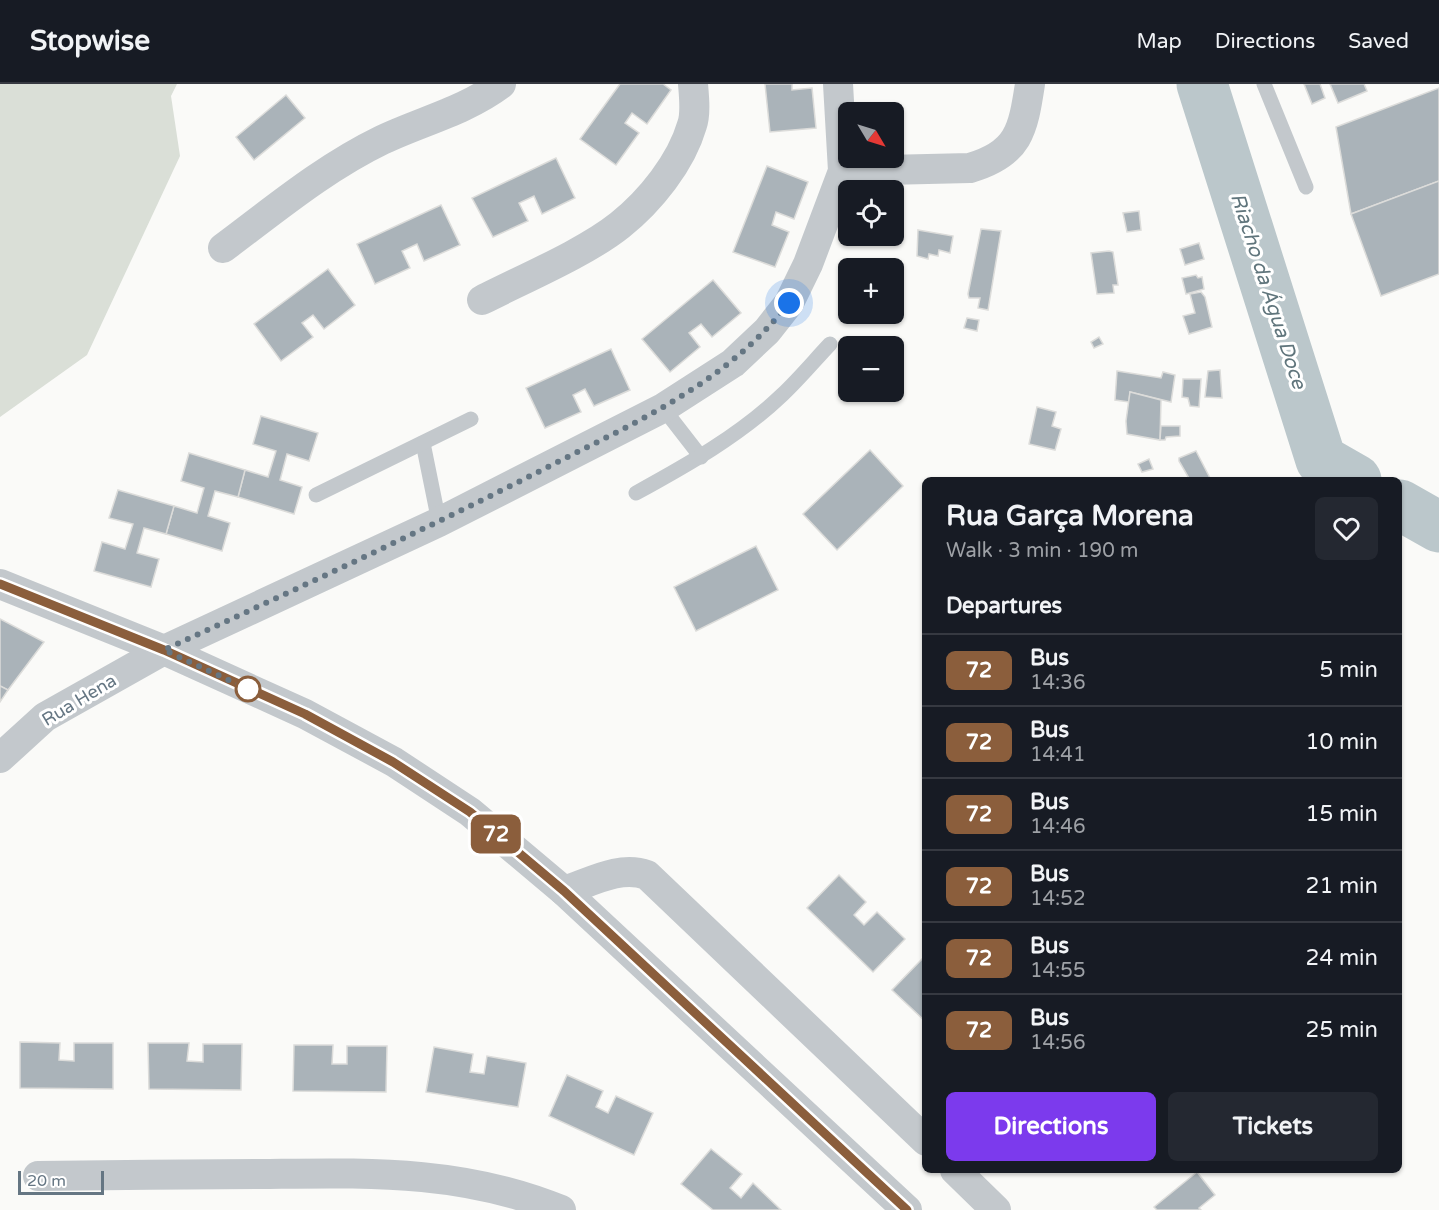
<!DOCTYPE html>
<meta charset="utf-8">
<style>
body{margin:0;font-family:"Varela Round",sans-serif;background:#242831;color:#f1f3f6;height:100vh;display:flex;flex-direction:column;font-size:22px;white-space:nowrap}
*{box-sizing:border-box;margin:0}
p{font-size:20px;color:#9ea1a6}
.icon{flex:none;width:33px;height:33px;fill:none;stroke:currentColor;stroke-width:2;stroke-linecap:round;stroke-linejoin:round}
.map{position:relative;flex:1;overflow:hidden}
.panel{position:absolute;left:922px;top:393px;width:480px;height:696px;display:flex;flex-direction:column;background:#171b24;border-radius:9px;box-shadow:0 2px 4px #0004}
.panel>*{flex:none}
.badge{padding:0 12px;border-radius:9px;font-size:21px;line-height:39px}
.needle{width:39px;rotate:128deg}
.controls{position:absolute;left:838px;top:18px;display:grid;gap:12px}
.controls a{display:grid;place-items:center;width:66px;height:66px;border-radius:9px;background:#171b24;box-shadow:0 2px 4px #0004;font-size:30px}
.scale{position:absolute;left:18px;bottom:15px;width:86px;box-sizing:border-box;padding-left:6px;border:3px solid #657683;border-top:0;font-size:16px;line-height:21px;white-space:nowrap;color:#657683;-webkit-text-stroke:4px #fff;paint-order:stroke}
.you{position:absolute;width:30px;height:30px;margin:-15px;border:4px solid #fff;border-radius:50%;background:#1a73e8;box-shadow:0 0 0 9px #1a73e833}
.map>.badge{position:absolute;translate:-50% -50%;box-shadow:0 0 0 3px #fff}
h2{padding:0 24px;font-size:22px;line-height:54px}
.round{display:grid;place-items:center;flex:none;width:63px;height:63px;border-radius:9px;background:#242831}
.headline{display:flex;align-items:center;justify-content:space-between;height:102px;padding:0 24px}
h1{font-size:28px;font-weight:700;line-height:45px}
.button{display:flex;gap:12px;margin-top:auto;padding:12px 24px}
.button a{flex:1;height:69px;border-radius:9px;background:#7c3aed;color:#fff;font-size:24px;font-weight:700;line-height:69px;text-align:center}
.button a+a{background:#242831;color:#f1f3f6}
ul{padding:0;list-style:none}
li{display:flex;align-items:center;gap:18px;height:72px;padding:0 24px;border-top:2px solid #363941}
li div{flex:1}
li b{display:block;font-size:22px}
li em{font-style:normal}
li .badge{min-width:66px;font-weight:700;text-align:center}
header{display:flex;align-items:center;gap:36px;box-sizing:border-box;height:84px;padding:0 30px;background:#171b24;border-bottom:2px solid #363941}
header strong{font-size:28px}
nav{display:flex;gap:33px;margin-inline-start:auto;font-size:21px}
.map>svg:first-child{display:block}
</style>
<header>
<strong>Stopwise</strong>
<nav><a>Map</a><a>Directions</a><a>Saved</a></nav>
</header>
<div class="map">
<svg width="1439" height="1126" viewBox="0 0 1439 1126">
<rect width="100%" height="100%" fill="#fafaf8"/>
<polygon fill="#dadfd7" points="0,0 177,0 171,12 180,72 87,271 0,333"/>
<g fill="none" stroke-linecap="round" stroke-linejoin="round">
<g stroke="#bbc7cb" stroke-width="51">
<polyline points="1202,0 1321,376 1356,396"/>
<polyline points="1400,421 1439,443"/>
</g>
</g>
<g fill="#aab3b9" stroke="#dcdcda" stroke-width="1.5">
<polygon points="620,0 663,0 671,6 647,40 632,29 625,39 639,49 616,81 580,55"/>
<polygon points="765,0 792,0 792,6 812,4 816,44 770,48"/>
<polygon points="1304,0 1320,0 1325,14 1312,20"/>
<polygon points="1330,0 1364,0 1367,7 1338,19"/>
<polygon points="1439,4 1439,97 1351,130 1336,43"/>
<polygon points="286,11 305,34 254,76 236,53"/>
<polygon points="556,74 575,114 542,130 534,112 519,119 528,137 493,153 472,114"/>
<polygon points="767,82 808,98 794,135 776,128 772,141 789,148 775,183 733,168"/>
<polygon points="1439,97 1439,190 1381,212 1351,130"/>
<polygon points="441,121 460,161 424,177 417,160 402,167 410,184 375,200 357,160"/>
<polygon points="1139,127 1141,146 1127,148 1123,129"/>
<polygon points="981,145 1001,147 988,226 978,224 980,214 969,214 968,210"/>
<polygon points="918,146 953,152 950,169 939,166 938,172 929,170 928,175 917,172"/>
<polygon points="1199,159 1204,175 1185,181 1180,165"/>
<polygon points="1109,167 1113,168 1118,201 1113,201 1114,209 1097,210 1091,169"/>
<polygon points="328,185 355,221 324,245 313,231 302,239 313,253 281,277 254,240"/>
<polygon points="1196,191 1198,194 1202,193 1204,205 1186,210 1182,194"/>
<polygon points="713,196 741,229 712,253 701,240 689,249 700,263 670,288 642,255"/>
<polygon points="1201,208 1205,213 1212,243 1189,250 1183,232 1195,229 1190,210"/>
<polygon points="967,234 979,236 977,247 964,244"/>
<polygon points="1099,253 1103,260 1094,264 1091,258"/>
<polygon points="611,265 630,306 594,322 585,305 573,311 581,328 545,344 526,304"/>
<polygon points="1220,286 1222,314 1205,313 1208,287"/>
<polygon points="1117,287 1161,294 1163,288 1175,291 1171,318 1130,308 1129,318 1115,316"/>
<polygon points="1183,295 1201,295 1199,323 1190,322 1188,314 1182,313"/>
<polygon points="1130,308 1161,316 1160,356 1127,350 1126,337"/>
<polygon points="1037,323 1056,328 1052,342 1061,345 1055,366 1029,360"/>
<polygon points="261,332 318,349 309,377 287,370 280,396 302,403 294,430 238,413 245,386 268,393 276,367 253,360"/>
<polygon points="1161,342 1180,342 1180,352 1166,353 1165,356 1160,356"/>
<polygon points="870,366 903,402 837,466 803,430"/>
<polygon points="1196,367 1211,396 1190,396 1179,377 1179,374"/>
<polygon points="189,369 245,386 238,413 215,407 208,432 230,439 222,467 166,450 174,422 197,429 204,404 181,397"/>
<polygon points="1149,375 1153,385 1142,388 1138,380"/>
<polygon points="118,406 174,422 166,450 144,444 137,469 159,475 151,503 94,487 102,458 125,465 133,440 109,434"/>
<polygon points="756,462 778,506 696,547 674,503"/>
<polygon points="0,535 44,558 8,606 0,602"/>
<polygon points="0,602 8,606 0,618"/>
<polygon points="839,791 866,818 854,831 864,841 877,828 905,855 873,888 807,824"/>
<polygon points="924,873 926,874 926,938 892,906"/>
<polygon points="20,958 60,959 59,976 74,977 74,959 113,959 113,1005 20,1004"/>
<polygon points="148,959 189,959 187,977 203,978 203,960 242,960 241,1006 149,1005"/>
<polygon points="294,961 333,961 332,980 347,980 347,962 387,962 386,1008 293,1007"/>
<polygon points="434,963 473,970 470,988 484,990 487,972 526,979 518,1023 426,1008"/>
<polygon points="567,991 603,1007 596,1023 608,1029 616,1012 653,1029 634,1071 549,1032"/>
<polygon points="711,1065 742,1090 730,1104 741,1114 753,1099 781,1126 713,1126 681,1100"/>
<polygon points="1197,1088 1215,1111 1199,1124 1201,1126 1157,1126 1154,1123"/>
</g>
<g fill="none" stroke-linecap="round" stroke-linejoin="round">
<g stroke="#c3c8cc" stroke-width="15">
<polyline points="1264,0 1306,103"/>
<polyline points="663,324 701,373"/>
<polyline points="423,359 439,438"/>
<path d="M 636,409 C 687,381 739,352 782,311 C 799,295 814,277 830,260"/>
<polyline points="316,411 471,335"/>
</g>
<g stroke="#c3c8cc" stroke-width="30">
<path d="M 843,87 L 970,84 C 1019,70 1023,46 1030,0"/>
<path d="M 223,164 C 274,126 324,84 382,56 C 422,37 465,27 501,0"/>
<path d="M 482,216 C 523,195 585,169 620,141 C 650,117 681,79 692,41 C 696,30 694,12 693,0"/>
<polyline points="0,500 164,566 305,630 394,678 470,728 564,807 907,1126"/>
<polyline points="0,674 45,633 164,566 439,438 663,324 733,279 767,247 789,219 808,180 843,87 838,0"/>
<path d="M 564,807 C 591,798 620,781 647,791 L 926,1057"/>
<polyline points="955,1086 996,1126"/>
<path d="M 38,1092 C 112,1091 187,1090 261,1090 C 366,1089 461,1085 561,1126"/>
</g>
</g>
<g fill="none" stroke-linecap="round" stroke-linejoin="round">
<defs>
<polyline id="line" points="0,500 164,566 305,630 393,678 470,728 564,807 907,1126"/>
</defs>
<use href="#line" stroke="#fff" stroke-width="14"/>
<use href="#line" stroke="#8b5e3c" stroke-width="9"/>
<path stroke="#657683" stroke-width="6" stroke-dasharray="0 10.8" d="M 248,605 L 164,566 C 290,508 416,450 540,387 C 631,340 724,302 789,219"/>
</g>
<circle fill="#fff" stroke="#8b5e3c" stroke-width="3" cx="248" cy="605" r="12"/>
<g text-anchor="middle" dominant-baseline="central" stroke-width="6" stroke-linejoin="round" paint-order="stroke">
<g font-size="18" fill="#657683" stroke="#fff">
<text transform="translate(79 616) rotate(-31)">Rua Hena</text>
</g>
<g font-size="20" font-style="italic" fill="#60757c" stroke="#fff">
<text transform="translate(1268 207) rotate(72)">Riacho da Água Doce</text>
</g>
</g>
</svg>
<div class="controls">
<a><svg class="needle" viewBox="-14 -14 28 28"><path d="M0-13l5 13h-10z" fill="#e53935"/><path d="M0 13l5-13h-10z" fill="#9ea1a6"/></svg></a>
<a><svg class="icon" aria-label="locate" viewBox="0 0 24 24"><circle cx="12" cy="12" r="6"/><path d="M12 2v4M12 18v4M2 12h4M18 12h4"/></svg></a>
<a>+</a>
<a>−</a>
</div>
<div class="scale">20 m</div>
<div class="you" style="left:789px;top:219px"></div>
<b class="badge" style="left:496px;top:750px;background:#8b5e3c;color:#fff">72</b>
<section class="panel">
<div class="headline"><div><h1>Rua Garça Morena</h1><p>Walk · 3 min · 190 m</p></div><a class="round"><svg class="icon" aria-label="heart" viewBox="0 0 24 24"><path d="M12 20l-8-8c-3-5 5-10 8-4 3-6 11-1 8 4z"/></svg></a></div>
<h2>Departures</h2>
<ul>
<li><span class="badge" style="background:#8b5e3c;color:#fff">72</span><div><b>Bus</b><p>14:36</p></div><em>5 min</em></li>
<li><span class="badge" style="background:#8b5e3c;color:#fff">72</span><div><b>Bus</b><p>14:41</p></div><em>10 min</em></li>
<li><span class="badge" style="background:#8b5e3c;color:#fff">72</span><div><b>Bus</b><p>14:46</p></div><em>15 min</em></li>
<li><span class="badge" style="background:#8b5e3c;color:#fff">72</span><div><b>Bus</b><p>14:52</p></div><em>21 min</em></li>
<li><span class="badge" style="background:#8b5e3c;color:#fff">72</span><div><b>Bus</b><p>14:55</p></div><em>24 min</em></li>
<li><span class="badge" style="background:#8b5e3c;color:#fff">72</span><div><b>Bus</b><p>14:56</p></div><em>25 min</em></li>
</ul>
<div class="button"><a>Directions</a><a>Tickets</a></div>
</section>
</div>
